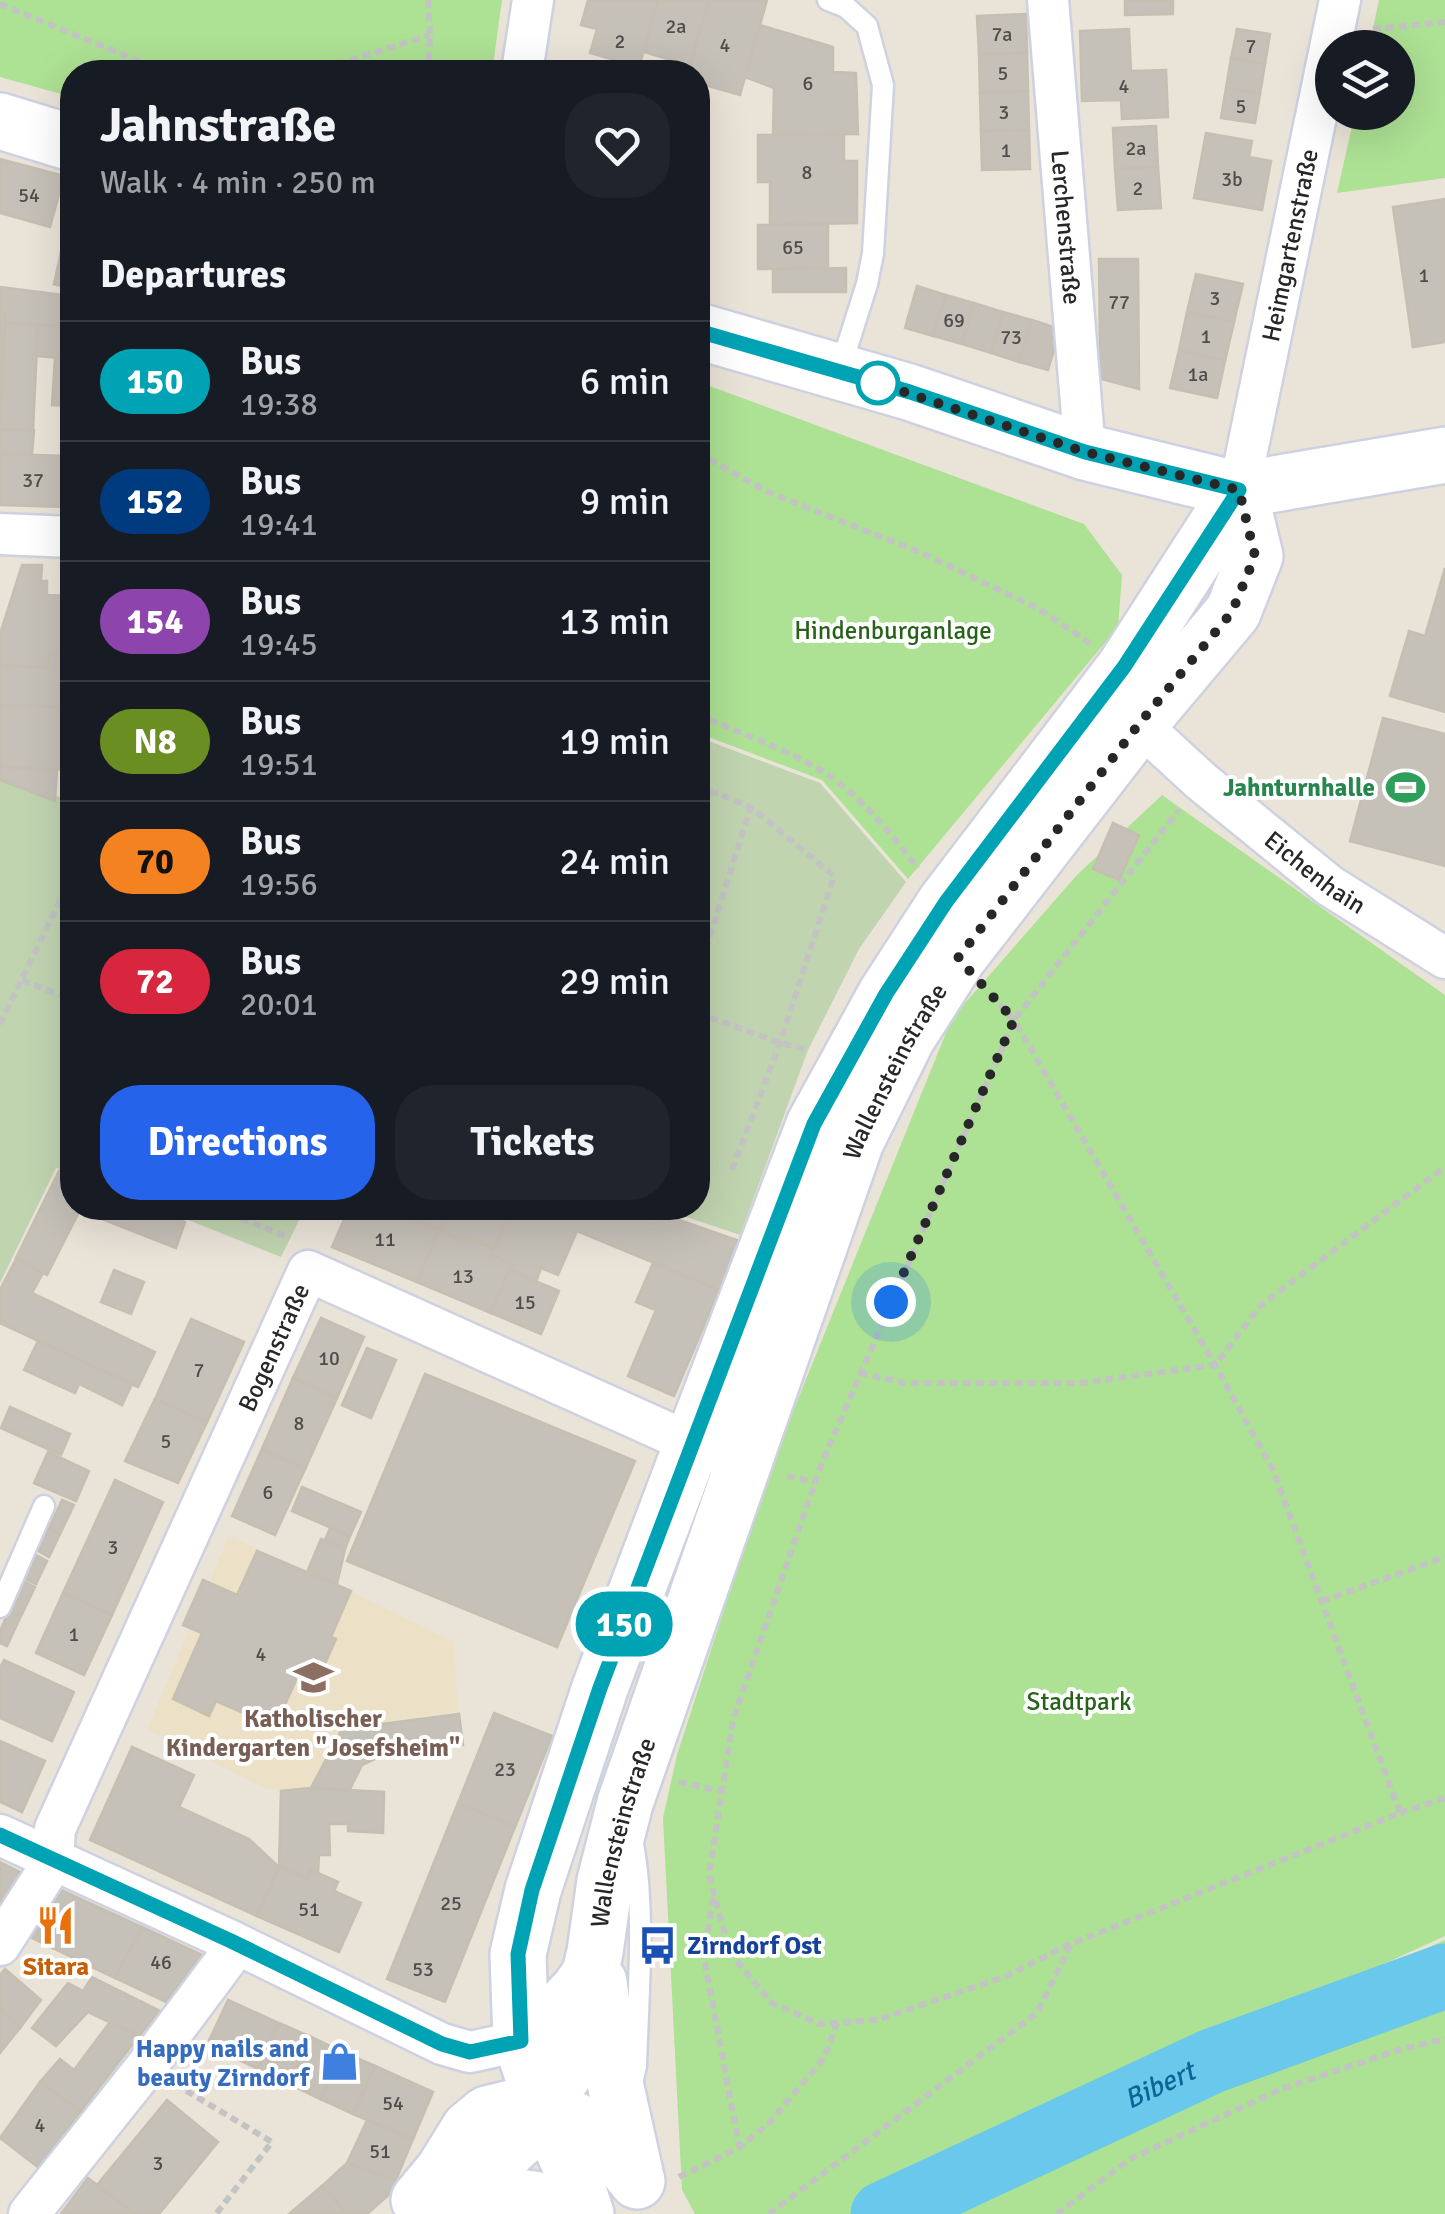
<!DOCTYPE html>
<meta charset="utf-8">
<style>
body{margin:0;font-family:Signika,sans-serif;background:#20242c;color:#f1f3f6;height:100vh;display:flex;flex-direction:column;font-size:38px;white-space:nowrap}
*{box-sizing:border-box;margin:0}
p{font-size:32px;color:#9ea1a6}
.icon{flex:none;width:55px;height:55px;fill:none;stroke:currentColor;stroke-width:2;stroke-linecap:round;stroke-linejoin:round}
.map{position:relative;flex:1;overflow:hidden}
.side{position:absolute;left:60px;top:60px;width:650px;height:1160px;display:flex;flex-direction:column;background:#171b24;border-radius:40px;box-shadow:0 10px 40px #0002}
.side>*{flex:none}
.badge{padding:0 20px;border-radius:32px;font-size:35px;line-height:65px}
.buttons{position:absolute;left:1315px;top:30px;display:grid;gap:20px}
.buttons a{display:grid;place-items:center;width:100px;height:100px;border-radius:50%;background:#171b24;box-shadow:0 10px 40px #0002;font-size:50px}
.you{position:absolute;width:50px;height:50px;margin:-25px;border:8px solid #fff;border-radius:50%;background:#1a73e8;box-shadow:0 0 0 15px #1a73e833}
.map>.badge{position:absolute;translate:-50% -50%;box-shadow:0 0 0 5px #fff}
h2{padding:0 40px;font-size:38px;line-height:90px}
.round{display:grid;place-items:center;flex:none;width:105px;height:105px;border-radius:40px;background:#20242c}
.headline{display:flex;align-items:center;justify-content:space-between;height:170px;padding:0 40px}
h1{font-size:48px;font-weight:700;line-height:75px}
.button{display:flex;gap:20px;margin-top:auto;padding:20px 40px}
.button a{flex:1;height:115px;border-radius:40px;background:#2563eb;color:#fff;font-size:40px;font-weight:700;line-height:115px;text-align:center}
.button a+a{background:#20242c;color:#f1f3f6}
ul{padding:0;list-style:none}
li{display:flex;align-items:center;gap:30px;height:120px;padding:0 40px;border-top:2px solid #363941}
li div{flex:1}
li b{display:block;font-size:38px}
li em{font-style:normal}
li .badge{min-width:110px;font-weight:700;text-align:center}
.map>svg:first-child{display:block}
</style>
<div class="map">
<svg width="1445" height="2214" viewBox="0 0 1445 2214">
<rect width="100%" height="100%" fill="#eae3d8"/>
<polygon fill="#ece1c7" points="229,1536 351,1591 454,1642 458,1711 342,1728 311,1788 269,1790 147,1729"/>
<g fill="#ade194">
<polygon points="0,0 502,0 492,72 72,72 72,97 0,77"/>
<polygon points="1379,0 1445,0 1445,178 1337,193 1355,113 1398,112 1398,48 1369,47"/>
<polygon points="704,384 1084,524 1122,575 1118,627 908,879 822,780 698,733 698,394"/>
<polygon points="1162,795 1445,995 1445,1936 1067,2109 1445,1940 1445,2214 695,2214 682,2190 663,1818 677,1755 769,1471 952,1018 1076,876"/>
</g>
<g fill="#c1d4b0">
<polygon points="698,737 820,783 906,882 859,949 808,1050 740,1235 660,1208 698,1208"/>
<polygon points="0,777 72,801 72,1173 56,1168 0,1283"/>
<polygon points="158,1208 305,1208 281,1257"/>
</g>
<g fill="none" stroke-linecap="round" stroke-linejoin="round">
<path stroke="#6ac8ed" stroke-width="65" id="s1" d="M 883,2214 L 1212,2061 L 1445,1976"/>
</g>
<g fill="#c5c0b8" stroke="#c5bfb2" stroke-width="2.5">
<polygon points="588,0 658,0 639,67 590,53 597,29 581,25"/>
<polygon points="658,0 709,0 690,66 644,52"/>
<polygon points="709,0 767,0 740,95 698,83 698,72 688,72"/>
<polygon points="1125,0 1173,0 1173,14 1125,15"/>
<polygon points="1026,14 1027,53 979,54 977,16"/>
<polygon points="760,25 833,47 833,72 856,73 858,134 773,135 774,88 745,77"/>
<polygon points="1129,29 1131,71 1166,70 1168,117 1122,119 1121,100 1082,101 1080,31"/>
<polygon points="1237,29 1270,34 1265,64 1231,58"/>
<polygon points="1027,53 1028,91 980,93 979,54"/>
<polygon points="1231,58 1265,64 1260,94 1226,88"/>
<polygon points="1226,88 1260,94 1255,123 1221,118"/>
<polygon points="1028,91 1029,130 981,131 980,93"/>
<polygon points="1156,126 1158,167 1115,169 1113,128"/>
<polygon points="1029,130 1030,169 982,170 981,131"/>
<polygon points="1206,133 1252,141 1249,157 1271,161 1262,210 1194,198"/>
<polygon points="844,134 844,161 857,161 857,223 770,225 770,182 758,182 758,135"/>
<polygon points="0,159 64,176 50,227 0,213"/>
<polygon points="1158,167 1161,208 1118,210 1115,169"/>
<polygon points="1445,199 1445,342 1413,347 1393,207"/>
<polygon points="68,210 72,211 72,240 61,237"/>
<polygon points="828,224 828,268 758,269 758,225"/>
<polygon points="64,238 72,240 72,289 54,284"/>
<polygon points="1099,259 1138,259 1139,389 1091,376 1090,344 1100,344"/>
<polygon points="846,268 846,292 773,292 773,269"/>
<polygon points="1196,274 1243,284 1234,322 1187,312"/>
<polygon points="917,286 946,295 933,336 905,328"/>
<polygon points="0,287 72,296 72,326 5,323 5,313 0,313"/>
<polygon points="946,295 974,303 962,344 933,336"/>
<polygon points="974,303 1003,312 991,353 962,344"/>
<polygon points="1003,312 1032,320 1019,362 991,353"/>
<polygon points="1187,312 1234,322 1225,361 1179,350"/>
<polygon points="0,313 5,313 0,429"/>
<polygon points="1032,320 1060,329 1048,370 1019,362"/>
<polygon points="5,323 38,325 33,430 0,429"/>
<polygon points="38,325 72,327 72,359 37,356"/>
<polygon points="1179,350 1225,361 1217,398 1170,388"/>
<polygon points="72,353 72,435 68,435"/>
<polygon points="55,358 72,359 69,406 52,405"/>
<polygon points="0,430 34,430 32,455 0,454"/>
<polygon points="0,454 67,456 65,507 0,505"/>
<polygon points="67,456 72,456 72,507 65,507"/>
<polygon points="22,565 42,565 41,581 47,581 47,595 72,596 72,655 50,655 48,667 0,665 0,634"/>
<polygon points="1445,568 1445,712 1390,696 1409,631 1425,636"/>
<polygon points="50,655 72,655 72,707 0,705 0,666 48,668"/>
<polygon points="0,705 72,708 72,770 0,767"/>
<polygon points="1383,718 1445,734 1445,866 1350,841"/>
<polygon points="0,767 57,770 55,801 0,780"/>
<polygon points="1113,823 1139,835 1119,880 1093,869"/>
<polygon points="59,1171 72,1177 72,1208 81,1208 47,1275 16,1258"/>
<polygon points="81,1208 147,1208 185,1222 176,1248 79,1210"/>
<polygon points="349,1208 386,1208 439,1230 417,1282 332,1247"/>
<polygon points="415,1208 451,1208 441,1231 410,1217"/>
<polygon points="451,1208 511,1208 494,1249 468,1238 466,1242 441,1231"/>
<polygon points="511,1208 645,1208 751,1245 729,1294 577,1231 558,1275 541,1268 536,1282 509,1270 512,1264 491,1255"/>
<polygon points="439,1230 466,1242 468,1238 494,1249 491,1255 512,1264 491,1313 417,1282"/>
<polygon points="16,1259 43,1273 32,1293 155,1352 138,1387 0,1323 0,1290"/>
<polygon points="653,1263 719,1290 674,1396 628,1376 656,1310 636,1302"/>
<polygon points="114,1270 144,1282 131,1314 101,1302"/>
<polygon points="509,1270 559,1291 541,1334 491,1313"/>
<polygon points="321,1318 364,1337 337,1398 293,1378"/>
<polygon points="191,1319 244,1342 207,1422 155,1399"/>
<polygon points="38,1341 132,1384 122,1405 79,1384 75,1393 24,1370"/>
<polygon points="367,1348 396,1360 371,1418 342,1405"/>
<polygon points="425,1374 635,1461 557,1647 347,1561"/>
<polygon points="293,1378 337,1398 305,1469 262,1449"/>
<polygon points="155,1399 207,1422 178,1483 125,1461"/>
<polygon points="10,1407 70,1434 61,1455 1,1428"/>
<polygon points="262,1449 305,1469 275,1535 232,1516"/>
<polygon points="48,1452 89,1471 76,1501 34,1483"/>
<polygon points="115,1480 163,1502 112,1615 63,1593"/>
<polygon points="302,1487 361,1512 350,1536 292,1511"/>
<polygon points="62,1500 74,1505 60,1534 49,1528"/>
<polygon points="48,1528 60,1534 49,1557 38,1551"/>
<polygon points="330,1528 350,1536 345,1549 325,1540"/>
<polygon points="321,1539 345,1549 337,1584 308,1570"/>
<polygon points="257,1551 351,1591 331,1637 336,1639 319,1677 301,1669 275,1727 216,1701 209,1716 173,1699 202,1633 183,1625 203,1580 237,1595"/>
<polygon points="36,1555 47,1561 36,1584 25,1579"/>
<polygon points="23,1581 35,1587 22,1614 11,1609"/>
<polygon points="63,1593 112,1615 84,1675 36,1653"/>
<polygon points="9,1611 21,1616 7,1646 0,1643 0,1631"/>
<polygon points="4,1660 74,1692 52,1741 0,1718 0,1668"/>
<polygon points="494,1713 552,1736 515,1827 458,1803"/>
<polygon points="459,1714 463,1745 384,1755 381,1724"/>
<polygon points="381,1724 384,1755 362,1765 349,1791 311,1788 342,1729"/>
<polygon points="0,1741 45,1761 22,1812 0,1802"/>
<polygon points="132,1747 194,1775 179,1807 249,1839 279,1867 257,1916 90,1840"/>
<polygon points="311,1788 384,1792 383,1833 348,1831 348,1824 329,1824 330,1855 319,1855 318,1873 311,1870 307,1878 279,1867 281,1791"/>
<polygon points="458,1803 515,1827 445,2002 387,1979"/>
<polygon points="0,1862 26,1875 0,1917"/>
<polygon points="279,1867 307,1878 311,1870 338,1882 334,1891 361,1903 339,1952 257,1916"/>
<polygon points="61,1890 142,1927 115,1978 30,1937"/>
<polygon points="142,1927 202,1955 166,2002 115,1978"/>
<polygon points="5,1969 41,2000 20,2028 0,2009 0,1975"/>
<polygon points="92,1977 160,2011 139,2036 88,2012 56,2046 32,2028 68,1983 83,1991"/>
<polygon points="228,2000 279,2023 258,2069 207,2045"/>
<polygon points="0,2009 20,2028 0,2053"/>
<polygon points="110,2022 139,2036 81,2111 40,2082 60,2059 74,2070"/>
<polygon points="279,2023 311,2037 289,2084 258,2069"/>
<polygon points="311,2037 343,2052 320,2099 289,2084"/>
<polygon points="343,2052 375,2066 353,2114 320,2099"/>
<polygon points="375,2066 433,2092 413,2139 353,2114"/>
<polygon points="40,2082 81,2111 39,2168 0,2138"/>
<polygon points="167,2100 218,2142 159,2214 135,2214 97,2185"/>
<polygon points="367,2120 413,2139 396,2180 347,2163"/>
<polygon points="347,2163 396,2180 401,2184 367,2214 347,2214 322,2186"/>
<polygon points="88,2178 97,2185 135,2214 61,2214"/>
<polygon points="322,2186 347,2214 289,2214"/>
</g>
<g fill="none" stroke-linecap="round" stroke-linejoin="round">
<defs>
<g id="lane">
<polyline points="828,0 846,7 867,26 883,85 873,253 867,284 840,369"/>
<polyline points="0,1607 44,1506"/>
<path d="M 632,1839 C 646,1908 638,1995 636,2066 L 633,2079"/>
</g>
<g id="street">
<path id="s2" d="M 1048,0 L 1085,452"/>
<polyline points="522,72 533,0"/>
<path id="s3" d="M 1239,490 L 1340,0"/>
<polyline points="0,534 72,537"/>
<path id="s4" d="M 1116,709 L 1139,724 L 1201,781 L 1330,886 L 1445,958"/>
<polyline points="0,1835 231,1941 442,2044 470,2052 521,2041 572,1986 587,1965"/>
<path id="s5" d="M 0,1945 L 44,1876 L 53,1859 L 55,1829 L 308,1271 L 715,1454"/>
<polyline points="29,2214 146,2067 226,1960 231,1941"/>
</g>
<g id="secondary">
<polyline points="0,121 72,143"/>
<polyline points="698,331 909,392 1085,452 1239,490 1445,455"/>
<polyline points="599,1982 609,2056 635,2173"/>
<polyline points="419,2200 443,2171 469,2129 487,2114 524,2105 543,2105 596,2130 637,2181"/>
<polyline points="445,2208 510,2196 534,2199 563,2214"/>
<path id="s6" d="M 434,2214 L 445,2208 L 522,2137 L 567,2070 L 595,1952 L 605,1881 L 625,1803 L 856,1141 L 907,1038 L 958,958 L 1139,724 L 1233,612 L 1255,556 L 1239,490"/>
<polyline points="586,2214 569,2163 543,2105 521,2041 518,1954 533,1890 600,1688 692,1444 814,1125 886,994 945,903 1125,667 1239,490"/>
</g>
</defs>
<use href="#lane" stroke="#ced1e1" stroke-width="25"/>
<use href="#street" stroke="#ced1e1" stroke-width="45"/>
<use href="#secondary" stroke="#ced1e1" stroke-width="60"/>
<g stroke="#c3c3c3" stroke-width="6" stroke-dasharray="8 5" stroke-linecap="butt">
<polyline points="428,0 430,35 428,72"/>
<polyline points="0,4 151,66 175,72"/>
<polyline points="1373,29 1445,22"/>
<polyline points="313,72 430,35"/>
<polyline points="698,453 768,492 922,553 1039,609 1091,644"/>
<path d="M 698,714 C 739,734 786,748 825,773 C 863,798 890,833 918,868"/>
<polyline points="698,786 751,807 834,876 780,1043 732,1170"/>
<polyline points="698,819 711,792"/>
<polyline points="698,974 751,807"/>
<polyline points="22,980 72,1000"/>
<polyline points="698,1013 780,1043 806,1049"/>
<polyline points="0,1024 72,876"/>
<polyline points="217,1208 290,1238"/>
<polyline points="860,1373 904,1383 1080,1383 1215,1365 1261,1305 1445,1167"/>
<polyline points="787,1476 815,1482"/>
<polyline points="1322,1601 1445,1557"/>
<polyline points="679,1782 721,1791"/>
<polyline points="1400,1813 1445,1798"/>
<polyline points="713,1898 704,1957 739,2146"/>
<polyline points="1070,1944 1007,1976 877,2020 819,2024 772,2003 730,1953 709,1875 733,1720 821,1465 1014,1020 1179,810"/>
<polyline points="175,2084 272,2142 216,2214"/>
<polyline points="679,2177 739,2148 770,2122 824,2058 837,2023"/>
<polyline points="769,2214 1037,2013 1071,1944 1400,1813 1273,1470 1215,1365 1014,1020 989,993"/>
<polyline points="1057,2214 1130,2159 1281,2089 1402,2049 1445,2039"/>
</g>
<use href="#lane" stroke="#fff" stroke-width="20"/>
<use href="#street" stroke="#fff" stroke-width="40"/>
<use href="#secondary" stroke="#fff" stroke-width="55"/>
</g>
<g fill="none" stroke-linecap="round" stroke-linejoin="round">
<defs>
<polyline id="line" points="0,1835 231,1941 442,2044 470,2052 521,2041 518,1954 532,1890 600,1688 814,1124 886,994 946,902 1124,667 1239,490 1085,452 910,392 698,331"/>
</defs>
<use href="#line" stroke="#fff" stroke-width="22"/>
<use href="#line" stroke="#00a3b4" stroke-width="15"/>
<polyline stroke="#272727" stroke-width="10" stroke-dasharray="0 18" points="878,383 874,382 1085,452 1239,490 1255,556 1232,612 1139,724 958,958 1014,1020 891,1302"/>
</g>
<defs>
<symbol id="stadium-bare" viewBox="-9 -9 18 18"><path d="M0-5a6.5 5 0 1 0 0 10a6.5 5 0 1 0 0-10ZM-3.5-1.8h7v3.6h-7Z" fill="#2e9e5b" stroke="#fff" stroke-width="2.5" paint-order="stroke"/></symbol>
<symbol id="school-bare" viewBox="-9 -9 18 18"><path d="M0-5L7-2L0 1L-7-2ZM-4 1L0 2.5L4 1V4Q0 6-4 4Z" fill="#8d6e63" stroke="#fff" stroke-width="2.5" paint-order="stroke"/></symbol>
<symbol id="restaurant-bare" viewBox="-9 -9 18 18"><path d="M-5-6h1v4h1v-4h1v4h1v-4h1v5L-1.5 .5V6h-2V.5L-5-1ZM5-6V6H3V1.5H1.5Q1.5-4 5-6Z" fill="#e8710a" stroke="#fff" stroke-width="2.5" paint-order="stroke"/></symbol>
<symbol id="bus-bare" viewBox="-9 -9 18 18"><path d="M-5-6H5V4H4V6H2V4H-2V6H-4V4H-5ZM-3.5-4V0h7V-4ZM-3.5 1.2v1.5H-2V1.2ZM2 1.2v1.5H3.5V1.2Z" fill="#1a4fb4" stroke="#fff" stroke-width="2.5" paint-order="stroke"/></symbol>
<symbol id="shop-bare" viewBox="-9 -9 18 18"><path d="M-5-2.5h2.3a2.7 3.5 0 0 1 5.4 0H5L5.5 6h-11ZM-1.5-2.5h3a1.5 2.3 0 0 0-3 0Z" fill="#3f7fe0" stroke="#fff" stroke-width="2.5" paint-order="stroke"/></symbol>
</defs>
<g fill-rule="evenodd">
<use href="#stadium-bare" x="1378" y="760" width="55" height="55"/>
<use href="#school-bare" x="286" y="1650" width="55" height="55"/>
<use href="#restaurant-bare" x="28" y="1898" width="55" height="55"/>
<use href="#bus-bare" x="630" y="1918" width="55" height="55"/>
<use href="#shop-bare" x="312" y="2034" width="55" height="55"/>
</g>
<circle fill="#fff" stroke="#00a3b4" stroke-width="5" cx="878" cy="383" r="20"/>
<g text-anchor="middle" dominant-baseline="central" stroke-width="8" stroke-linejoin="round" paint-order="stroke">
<g font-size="20" fill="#4e4d4b">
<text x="676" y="26">2a</text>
<text x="1002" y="34">7a</text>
<text x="620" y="41">2</text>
<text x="725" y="45">4</text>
<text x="1251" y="46">7</text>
<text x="1003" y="73">5</text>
<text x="808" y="83">6</text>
<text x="1124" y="86">4</text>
<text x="1241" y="106">5</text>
<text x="1004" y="112">3</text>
<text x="1136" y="148">2a</text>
<text x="1006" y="150">1</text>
<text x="807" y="172">8</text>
<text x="1232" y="179">3b</text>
<text x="1138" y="188">2</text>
<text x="29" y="195">54</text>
<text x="793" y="247">65</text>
<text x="1424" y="275">1</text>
<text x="1215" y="298">3</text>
<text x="1119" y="302">77</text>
<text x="954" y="320">69</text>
<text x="1206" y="336">1</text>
<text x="1011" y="337">73</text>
<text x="1198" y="374">1a</text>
<text x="33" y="480">37</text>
<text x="385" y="1239">11</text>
<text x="463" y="1276">13</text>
<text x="525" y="1302">15</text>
<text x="329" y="1358">10</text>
<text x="199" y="1370">7</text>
<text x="299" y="1423">8</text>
<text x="166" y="1441">5</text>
<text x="268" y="1492">6</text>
<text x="113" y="1547">3</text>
<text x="74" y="1634">1</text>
<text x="261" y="1654">4</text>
<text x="505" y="1769">23</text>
<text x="451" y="1903">25</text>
<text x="309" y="1909">51</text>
<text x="161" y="1962">46</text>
<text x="423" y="1969">53</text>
<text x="393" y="2103">54</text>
<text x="40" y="2125">4</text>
<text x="380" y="2151">51</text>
<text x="158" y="2163">3</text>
</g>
<g font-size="25" fill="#272727" stroke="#fff">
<text stroke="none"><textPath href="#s2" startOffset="228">Lerchenstraße</textPath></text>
<text stroke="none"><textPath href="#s3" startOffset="250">Heimgartenstraße</textPath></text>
<text stroke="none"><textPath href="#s4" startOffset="258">Eichenhain</textPath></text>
<text stroke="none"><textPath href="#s6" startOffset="1252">Wallensteinstraße</textPath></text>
<text stroke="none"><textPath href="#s5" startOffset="660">Bogenstraße</textPath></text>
<text stroke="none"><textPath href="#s6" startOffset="442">Wallensteinstraße</textPath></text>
</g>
<g font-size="25" fill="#276219" stroke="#fff">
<text x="893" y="630">Hindenburganlage</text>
<text x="1079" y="1701">Stadtpark</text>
</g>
<g font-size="25" font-weight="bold" fill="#27864d" stroke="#fff" text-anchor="end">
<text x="1375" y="787">Jahnturnhalle</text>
</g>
<g font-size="25" font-weight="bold" fill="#785e54" stroke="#fff">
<text x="313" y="1718">Katholischer<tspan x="313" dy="29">Kindergarten "Josefsheim"</tspan></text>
</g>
<g font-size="25" font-weight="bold" fill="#164399" stroke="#fff" text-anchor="start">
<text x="687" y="1945">Zirndorf Ost</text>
</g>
<g font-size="25" font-weight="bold" fill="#c56008" stroke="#fff">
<text x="56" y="1966">Sitara</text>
</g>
<g font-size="25" font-weight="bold" fill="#366cbe" stroke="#fff" text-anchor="end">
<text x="309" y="2048">Happy nails and<tspan x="309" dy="29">beauty Zirndorf</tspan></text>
</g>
<g font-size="28" font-style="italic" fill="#0e6495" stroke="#fff">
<text stroke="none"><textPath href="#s1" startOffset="305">Bibert</textPath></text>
</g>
</g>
</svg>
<div class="buttons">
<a><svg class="icon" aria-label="layers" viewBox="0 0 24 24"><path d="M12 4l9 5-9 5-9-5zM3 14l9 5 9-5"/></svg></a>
</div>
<div class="you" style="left:891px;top:1302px"></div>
<b class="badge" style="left:624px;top:1624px;background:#00a3b4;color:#fff">150</b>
<section class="side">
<div class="headline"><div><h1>Jahnstraße</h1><p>Walk · 4 min · 250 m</p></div><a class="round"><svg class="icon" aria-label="heart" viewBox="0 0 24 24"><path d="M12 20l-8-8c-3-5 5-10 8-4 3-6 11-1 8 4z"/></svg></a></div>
<h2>Departures</h2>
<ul>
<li><span class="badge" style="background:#00a3b4;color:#fff">150</span><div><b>Bus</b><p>19:38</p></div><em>6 min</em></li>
<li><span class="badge" style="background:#003b80;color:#fff">152</span><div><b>Bus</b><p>19:41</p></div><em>9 min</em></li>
<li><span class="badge" style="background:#8e44ad;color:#fff">154</span><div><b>Bus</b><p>19:45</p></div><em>13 min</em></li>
<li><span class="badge" style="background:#6b8e23;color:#fff">N8</span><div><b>Bus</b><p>19:51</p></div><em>19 min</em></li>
<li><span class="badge" style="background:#f58220;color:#111">70</span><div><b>Bus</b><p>19:56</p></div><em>24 min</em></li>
<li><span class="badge" style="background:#d7263d;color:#fff">72</span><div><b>Bus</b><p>20:01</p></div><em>29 min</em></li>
</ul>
<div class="button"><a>Directions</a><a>Tickets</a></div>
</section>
</div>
